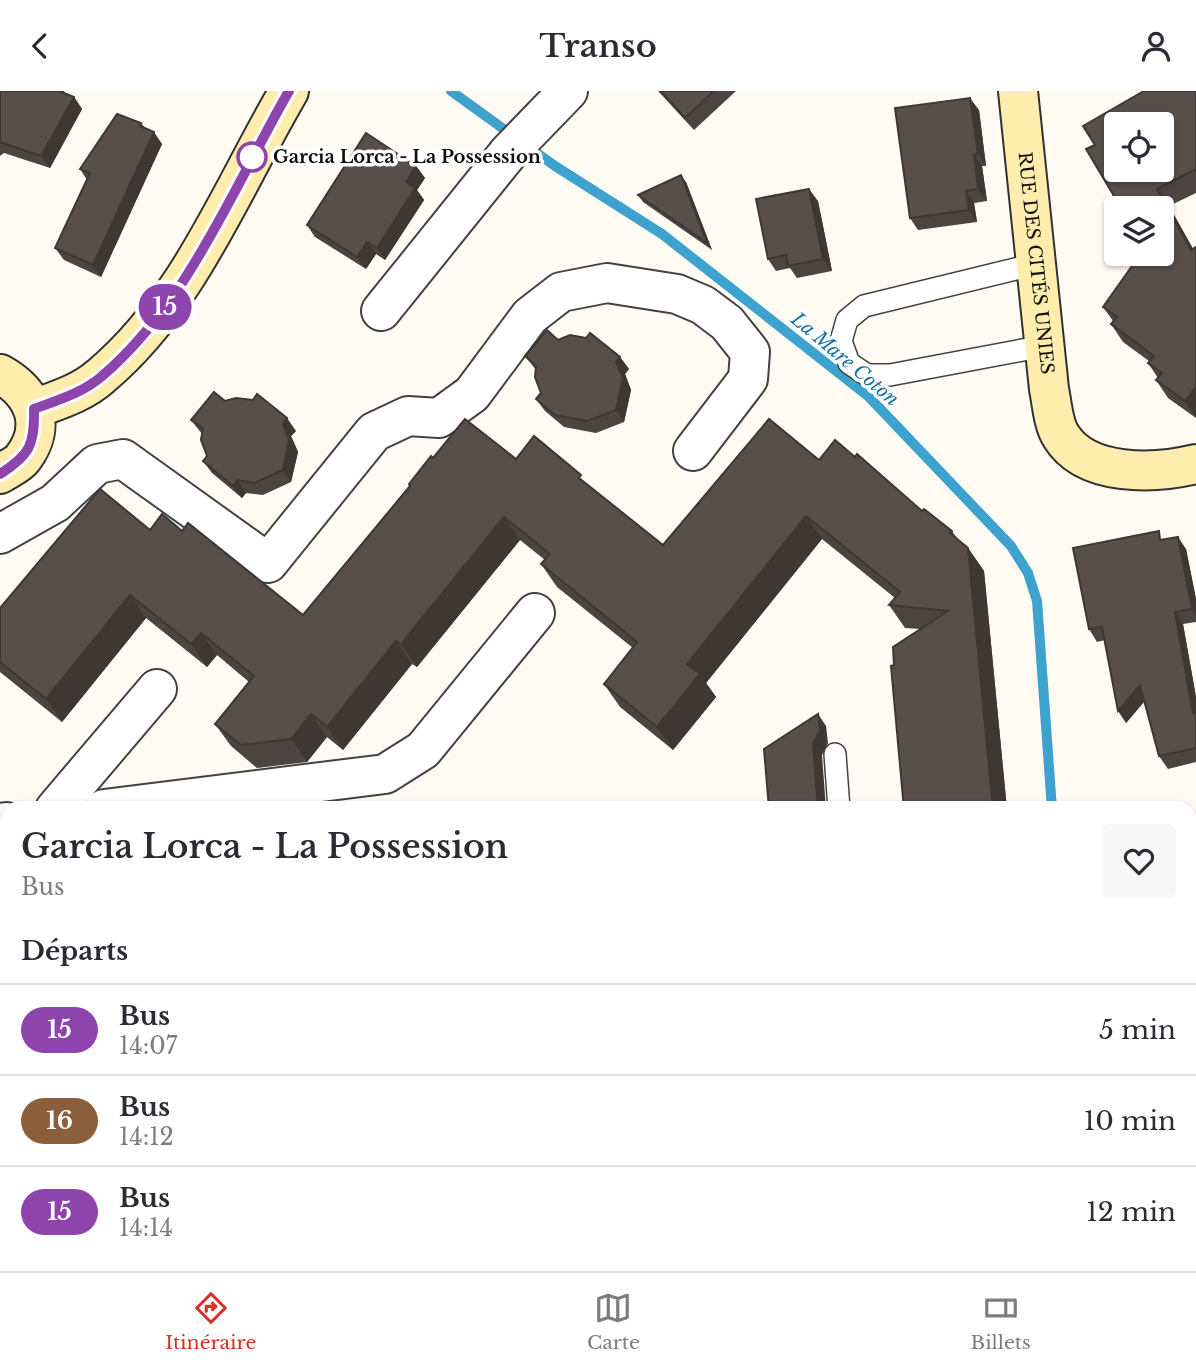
<!DOCTYPE html>
<html lang="fr">
<meta charset="utf-8">
<style>
body{margin:0;font-family:"Libre Baskerville",serif;background:#f7f7f7;color:#2b2b33;height:100vh;display:flex;flex-direction:column;font-size:26px;white-space:nowrap}
*{box-sizing:border-box;margin:0}
p{font-size:23px;color:#7c7c81}
.icon{flex:none;width:38px;height:38px;fill:none;stroke:currentColor;stroke-width:2;stroke-linecap:round;stroke-linejoin:round}
.map{position:relative;flex:1;overflow:hidden}
.side{position:absolute;left:0px;top:710px;width:1197px;height:471px;display:flex;flex-direction:column;background:#fff;border-radius:21px 21px 0 0;box-shadow:0 2px 5px #0004}
.side>*{flex:none}
.badge{padding:0 14px;border-radius:23px;font-size:24px;line-height:46px}
.controls{position:absolute;left:1104px;top:21px;display:grid;gap:14px}
.controls a{display:grid;place-items:center;width:70px;height:70px;border-radius:7px;background:#fff;box-shadow:0 2px 5px #0004;font-size:35px}
.map>.badge{position:absolute;translate:-50% -50%;box-shadow:0 0 0 4px #fff}
h2{padding:0 21px;font-size:26px;line-height:63px}
.round{display:grid;place-items:center;flex:none;width:74px;height:74px;border-radius:7px;background:#f7f7f7}
.head{display:flex;align-items:center;justify-content:space-between;height:119px;padding:0 21px}
h1{font-size:33px;font-weight:600;line-height:52px}
ul{padding:0;list-style:none}
li{display:flex;align-items:center;gap:21px;height:91px;padding:0 21px;border-top:2px solid #e1e1e2}
li div{flex:1}
li b{display:block;font-size:26px}
li em{font-style:normal}
li .badge{min-width:77px;font-weight:700;text-align:center}
header{display:flex;justify-content:space-between;align-items:center;height:91px;padding:0 21px;background:#fff;font-size:32px;font-weight:600}
.menu{display:flex;justify-content:space-around;align-items:center;height:98px;border-top:2px solid #e1e1e2;background:#fff;font-size:19px;color:#7c7c81}
.menu a{display:grid;justify-items:center;gap:4px}
.menu .active{color:#d93025}
.map>svg:first-child{display:block}
</style>
<header><svg class="icon" aria-label="back" viewBox="0 0 24 24"><path d="M15 5l-7 7 7 7"/></svg>Transo<svg class="icon" aria-label="person" viewBox="0 0 24 24"><circle cx="12" cy="8" r="4"/><path d="M4 21q1-7 8-7t8 7"/></svg></header>
<div class="map">
<svg width="1196" height="1180" viewBox="0 0 1196 1180">
<rect width="100%" height="100%" fill="#fffbf2"/>
<g fill="none" stroke-linecap="round" stroke-linejoin="round">
<g stroke="#3da2cd" stroke-width="10">
<polyline points="451,0 555,75 662,143 868,305 1011,455 1028,482 1037,510 1052,718"/>
<polyline points="1087,1174 1088,1180"/>
</g>
<defs>
<g id="lane">
<polyline points="1036,173 864,215 847,229 841,250 849,272 867,284 890,284 1044,255"/>
<polyline points="835,663 839,718"/>
<polyline points="1190,836 1196,835"/>
<polyline points="259,1174 259,1180"/>
<polyline points="896,1174 896,1180"/>
<polyline points="1116,1174 1117,1180"/>
</g>
<g id="street">
<polyline points="381,220 509,61 568,0"/>
<polyline points="0,443 55,412 97,373 123,368 268,472 374,341 408,325 439,327 472,303 530,225 561,201 607,192 677,203 703,214 727,232 750,261 748,288 693,360"/>
<polyline points="55,718 157,598"/>
<polyline points="104,718 385,683 423,659 535,522"/>
<polyline points="0,732 7,731"/>
<polyline points="405,1174 406,1180"/>
</g>
<g id="secondary">
<path id="s1" d="M 1018,0 L 1049,298 C 1052,312 1053,333 1061,345 C 1086,386 1155,383 1196,373"/>
<path d="M 0,283 C 33,301 48,334 23,367 C 18,374 7,378 0,383"/>
<path d="M 34,318 C 58,309 82,302 101,285 C 189,211 232,97 289,0"/>
</g>
</defs>
<use href="#lane" stroke="#424242" stroke-width="24"/>
<use href="#street" stroke="#424242" stroke-width="42"/>
<use href="#secondary" stroke="#313131" stroke-width="42"/>
<use href="#lane" stroke="#fff" stroke-width="21"/>
<use href="#street" stroke="#fff" stroke-width="38"/>
<use href="#secondary" stroke="#feedad" stroke-width="38"/>
</g>
<g fill="#4c4440">
<polygon points="0,0 65,0 63,1 74,6 82,18 50,77 4,62 0,65"/>
<polygon points="658,0 736,0 694,39"/>
<polygon points="1196,0 1196,102 1169,115 1193,158 1196,156 1196,327 1168,307 1156,289 1158,287 1148,272 1149,270 1123,251 1111,233 1113,230 1103,216 1139,165 1114,105 1095,54"/>
<polygon points="979,19 986,75 982,75 987,110 974,112 977,131 918,139 910,127"/>
<polygon points="141,32 145,37 162,53 101,186 64,169 55,157 87,89 80,78"/>
<polygon points="416,75 425,87 417,99 424,109 385,169 376,163 366,178 315,146 307,134"/>
<polygon points="686,91 712,159 643,111 638,104"/>
<polygon points="818,110 832,180 797,187 790,177 776,180 768,168"/>
<polygon points="525,265 620,266 629,278 625,283 631,299 624,331 596,342 564,336 545,320 536,308 541,302 536,279"/>
<polygon points="191,329 296,340 291,345 298,361 291,391 263,404 246,402 242,407 212,382 203,370 207,365 202,343"/>
<polygon points="433,367 516,368 587,394 663,454 819,369 922,420 952,440 959,450 968,457 984,480 1007,718 894,574 920,538 905,537 889,514 895,507 822,448 706,592 716,606 673,659 620,616 604,593 633,557 557,496 541,473 545,469 520,449 417,576 412,573 343,659 327,646 307,671 257,677 231,655 215,633 249,591 217,564 207,576 146,527 62,631 0,581 0,517 150,439 182,440 303,524"/>
<polygon points="1164,448 1186,458 1196,508 1196,531 1183,533 1196,606 1196,671 1168,678 1159,665 1144,611 1126,632 1105,549 1097,551 1089,538"/>
<polygon points="1195,865 1196,867 1196,949 1190,950 1190,866"/>
<polygon points="7,889 7,969 0,970 0,890"/>
<polygon points="474,1174 542,1174 516,1180 478,1180"/>
<polygon points="707,1174 796,1174 796,1178 786,1180 708,1180"/>
</g>
<g fill="#3e3734">
<polygon points="74,6 82,18 50,77 41,65"/>
<polygon points="970,7 979,19 986,75 978,63"/>
<polygon points="154,41 162,53 101,186 93,174"/>
<polygon points="974,63 982,75 987,110 978,98"/>
<polygon points="416,75 425,87 417,99 424,109 385,169 377,157 406,91"/>
<polygon points="681,84 686,91 712,159 707,152"/>
<polygon points="809,98 818,110 832,180 823,168"/>
<polygon points="1157,98 1169,115 1196,163 1191,159"/>
<polygon points="966,100 974,112 977,131 969,119"/>
<polygon points="367,151 376,163 366,178 357,166"/>
<polygon points="620,266 629,278 625,283 631,299 624,331 616,319 616,271"/>
<polygon points="1196,296 1196,326 1185,310"/>
<polygon points="287,327 296,340 291,345 298,361 291,391 283,379 283,333"/>
<polygon points="237,389 246,402 242,407 233,395"/>
<polygon points="806,425 822,448 706,592 716,606 673,659 657,636 687,573"/>
<polygon points="504,426 520,449 417,576 401,553"/>
<polygon points="1178,446 1186,458 1196,508 1196,524 1192,518"/>
<polygon points="968,457 984,480 1007,718 993,718"/>
<polygon points="130,504 146,527 62,631 46,608"/>
<polygon points="1175,521 1183,533 1196,606 1196,627 1193,622"/>
<polygon points="201,542 217,564 207,576 191,553"/>
<polygon points="396,550 412,573 343,659 327,636"/>
<polygon points="1140,594 1148,606 1126,632 1118,620"/>
<polygon points="311,623 327,646 307,671 291,648"/>
<polygon points="818,623 826,635 828,652 822,664 826,718 820,714 817,707 813,652"/>
<polygon points="124,1174 131,1174 132,1180 125,1180"/>
<rect x="353" y="1174" width="7" height="6"/>
</g>
<g fill="#584f4b" stroke="#3e3734" stroke-width="2" fill-rule="evenodd">
<polygon points="0,0 59,0 74,6 41,65 0,51"/>
<polygon points="661,0 714,0 685,27"/>
<path d="M 1144,0 L 1196,0 L 1196,80 L 1194,79 L 1157,98 L 1191,159 L 1196,156 L 1196,296 L 1185,310 L 1156,289 L 1162,282 L 1148,272 L 1154,265 L 1111,233 L 1117,226 L 1103,216 L 1139,165 L 1138,163 L 1162,163 L 1162,117 L 1116,117 L 1116,126 L 1107,109 L 1114,105 L 1086,58 L 1095,54 L 1083,35 ZM 1116,33 L 1162,33 L 1162,79 L 1116,79 Z"/>
<polygon points="970,7 978,63 974,63 978,98 966,100 969,119 910,127 895,17"/>
<polygon points="117,23 141,32 140,35 154,41 93,174 55,157 90,82 80,78"/>
<polygon points="366,42 416,75 406,91 415,97 377,157 367,151 357,166 307,134"/>
<polygon points="681,84 707,152 638,104"/>
<polygon points="809,98 823,168 788,175 786,164 768,168 756,108"/>
<polygon points="547,239 558,249 570,244 586,247 590,242 620,266 616,271 623,287 616,319 587,330 555,324 536,308 541,302 535,286 536,275 525,265"/>
<polygon points="214,301 225,310 236,307 253,309 257,303 287,327 283,333 289,349 283,379 254,392 237,389 233,395 203,370 207,365 201,349 203,337 191,329"/>
<polygon points="465,328 516,368 534,345 581,384 579,387 663,454 769,328 819,369 835,349 855,366 857,363 922,420 924,418 952,440 950,442 968,457 993,718 904,718 891,575 894,574 893,556 948,520 889,514 900,501 806,425 687,573 700,583 657,636 604,593 637,551 541,473 550,463 504,426 401,553 396,550 327,636 311,623 291,648 241,654 215,633 254,585 201,542 191,553 130,504 46,608 0,571 0,517 100,398 150,439 162,423 182,440 188,432 303,524 410,395 409,393 431,365 433,367"/>
<polygon points="1159,440 1160,449 1178,446 1192,518 1175,521 1193,622 1196,621 1196,657 1159,665 1140,594 1118,620 1102,536 1089,538 1073,457"/>
<polygon points="818,623 820,640 813,652 817,707 820,714 826,718 769,718 764,658"/>
<polygon points="1177,713 1177,718 1128,718"/>
<polygon points="1195,865 1196,868 1196,934 1190,936 1190,866"/>
<polygon points="7,889 7,955 0,956 0,890"/>
<polygon points="1196,1047 1196,1093 1190,1048"/>
<polygon points="1196,1112 1196,1180 1183,1180 1183,1174 1190,1174 1190,1113"/>
<polygon points="0,1157 7,1157 7,1174 124,1174 125,1180 0,1180 0,1167 1,1166"/>
<rect x="293" y="1174" width="60" height="6"/>
<polygon points="707,1174 752,1174 723,1180 708,1180"/>
</g>
<g fill="none" stroke-linecap="round" stroke-linejoin="round">
<defs>
<path id="line" d="M 0,383 C 30,364 35,353 34,318 C 58,309 82,302 101,286 C 189,211 233,97 289,0"/>
</defs>
<use href="#line" stroke="#fff" stroke-width="16"/>
<use href="#line" stroke="#8e44ad" stroke-width="10"/>
</g>
<circle fill="#fff" stroke="#8e44ad" stroke-width="3.5" cx="252" cy="66" r="14"/>
<g text-anchor="middle" dominant-baseline="central" stroke-width="7" stroke-linejoin="round" paint-order="stroke">
<g font-size="18" font-weight="bold" fill="#0f0f0f" stroke="#fff" text-anchor="start">
<text x="273" y="66">Garcia Lorca - La Possession</text>
</g>
<g font-size="18" fill="#0f0f0f" stroke="#fff">
<text stroke="none"><textPath href="#s1" startOffset="173">RUE DES CITÉS UNIES</textPath></text>
</g>
<g font-size="19" font-style="italic" fill="#1873a2" stroke="#fff">
<text transform="translate(845 268) rotate(40)">La Mare Coton</text>
</g>
</g>
</svg>
<div class="controls">
<a><svg class="icon" aria-label="locate" viewBox="0 0 24 24"><circle cx="12" cy="12" r="6"/><path d="M12 2v4M12 18v4M2 12h4M18 12h4"/></svg></a>
<a><svg class="icon" aria-label="layers" viewBox="0 0 24 24"><path d="M12 4l9 5-9 5-9-5zM3 14l9 5 9-5"/></svg></a>
</div>
<b class="badge" style="left:165px;top:216px;background:#8e44ad;color:#fff">15</b>
<section class="side">
<div class="head"><div><h1>Garcia Lorca - La Possession</h1><p>Bus</p></div><a class="round"><svg class="icon" aria-label="heart" viewBox="0 0 24 24"><path d="M12 20l-8-8c-3-5 5-10 8-4 3-6 11-1 8 4z"/></svg></a></div>
<h2>Départs</h2>
<ul>
<li><span class="badge" style="background:#8e44ad;color:#fff">15</span><div><b>Bus</b><p>14:07</p></div><em>5 min</em></li>
<li><span class="badge" style="background:#8b5e3c;color:#fff">16</span><div><b>Bus</b><p>14:12</p></div><em>10 min</em></li>
<li><span class="badge" style="background:#8e44ad;color:#fff">15</span><div><b>Bus</b><p>14:14</p></div><em>12 min</em></li>
</ul>
</section>
</div>
<nav class="menu">
<a class="active"><svg class="icon" aria-label="directions" viewBox="0 0 24 24"><path d="M12 3l9 9-9 9-9-9zM9 14v-3h6M13 9l2 2-2 2"/></svg>Itinéraire</a>
<a><svg class="icon" aria-label="map" viewBox="0 0 24 24"><path d="M3 6l6-2 6 2 6-2v14l-6 2-6-2-6 2zM9 4v14M15 6v14"/></svg>Carte</a>
<a><svg class="icon" aria-label="tickets" viewBox="0 0 24 24"><path d="M3 7h18v10H3zM15 7v10"/></svg>Billets</a>
</nav>
